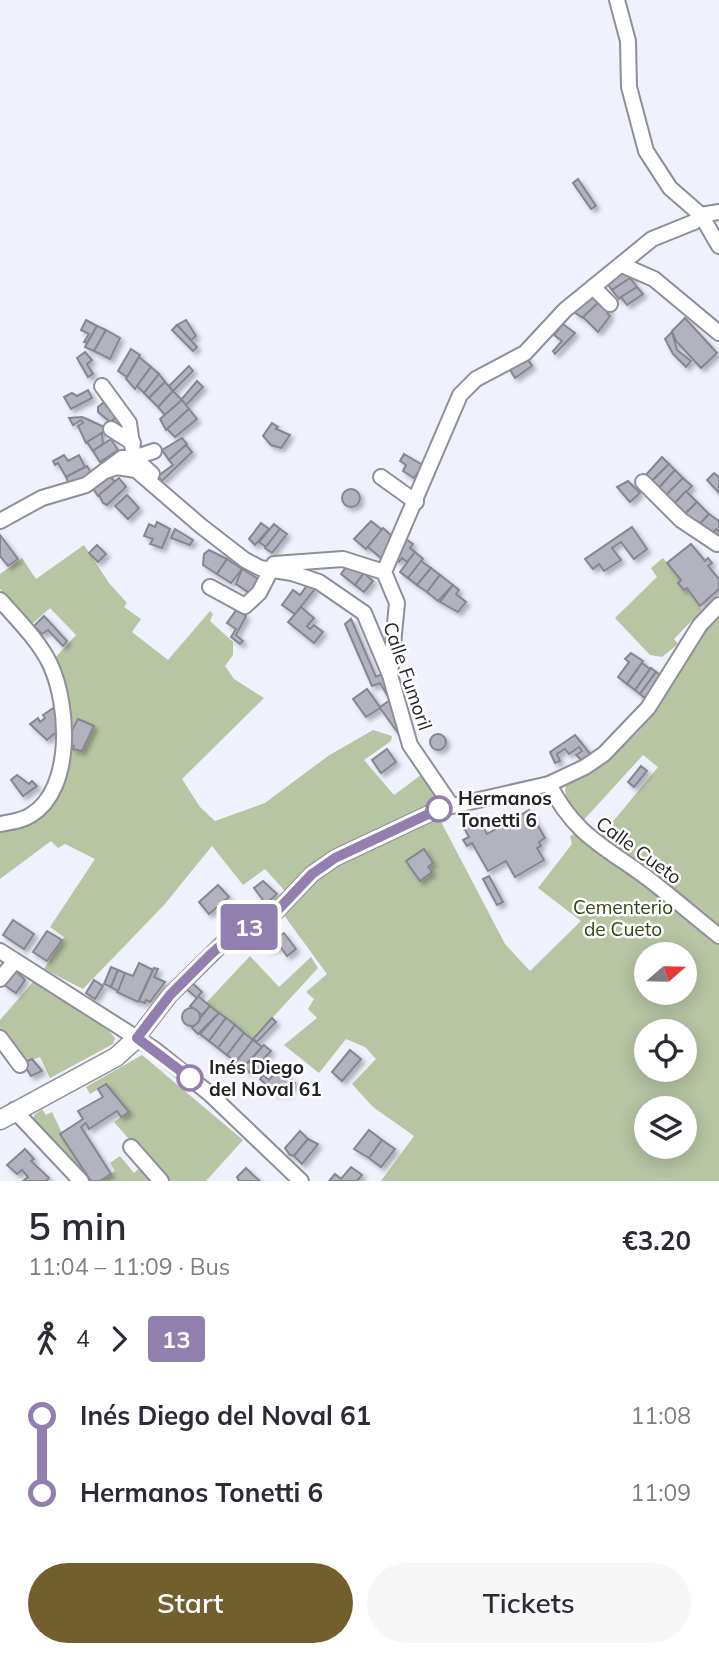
<!DOCTYPE html>
<meta charset="utf-8">
<style>
body{margin:0;font-family:Mulish,sans-serif;background:#f7f7f7;color:#2b2b33;height:100vh;display:flex;flex-direction:column;font-size:26px;white-space:nowrap}
*{box-sizing:border-box;margin:0}
p{font-size:23px;color:#7c7c81}
.icon{flex:none;width:38px;height:38px;fill:none;stroke:currentColor;stroke-width:2;stroke-linecap:round;stroke-linejoin:round}
.map{position:relative;height:1181px;overflow:hidden}
.drawer{display:flex;flex-direction:column;background:#fff;flex:1}
.drawer>*{flex:none}
.badge{padding:0 14px;border-radius:5px;font-size:24px;line-height:46px}
.needle{width:46px;rotate:70deg}
.fabs{position:absolute;left:634px;top:942px;display:grid;gap:14px}
.fabs a{display:grid;place-items:center;width:63px;height:63px;border-radius:50%;background:#fff;box-shadow:0 4px 18px #0003;font-size:35px}
.map>.badge{position:absolute;translate:-50% -50%;box-shadow:0 0 0 4px #fff}
.legs{display:flex;align-items:center;gap:10px;height:77px;padding:0 28px;font-size:23px}
.legs p{margin-inline-start:auto}
.summary{display:flex;align-items:center;justify-content:space-between;height:119px;padding:0 28px}
h1{font-size:38px;font-weight:600;line-height:52px}
.action{display:flex;gap:14px;margin-top:auto;padding:14px 28px}
.action a{flex:1;height:80px;border-radius:42px;background:#735e2d;color:#fff;font-size:28px;font-weight:600;line-height:80px;text-align:center}
.action a+a{background:#f7f7f7;color:#2b2b33}
ul{padding:0 28px;list-style:none}
li{display:flex;align-items:center;gap:24px;height:77px;font-size:26px}
li i{display:grid;place-items:center;width:10px;height:100%;margin:0 9px;background:currentColor}
li i::after{content:'';width:18px;height:18px;margin:-9px;border:5px solid;border-radius:50%;background:#fff}
li p{margin-inline-start:auto}
li:first-child i{background:linear-gradient(#0000 50%,currentColor 0)}
li:last-child i{background:linear-gradient(currentColor 50%,#0000 0)}
.map>svg:first-child{display:block}
</style>
<div class="map">
<svg width="719" height="1181" viewBox="0 0 719 1181">
<defs>
<filter id="shadow"><feDropShadow dx="3.5" dy="3.5" stdDeviation="2" flood-color="#0004"/></filter>
</defs>
<rect width="100%" height="100%" fill="#eff1fc"/>
<g fill="#b7c5a3" fill-rule="evenodd">
<polygon points="84,545 109,583 127,603 124,607 141,619 132,632 168,660 210,611 213,614 210,621 233,642 233,655 225,666 234,679 264,698 182,779 200,807 215,821 265,803 328,756 373,730 392,736 391,741 364,760 394,795 421,775 438,799 427,808 307,868 285,891 265,869 243,885 212,846 164,905 83,989 44,969 64,937 50,927 95,859 65,844 58,848 51,841 0,879 0,828 22,825 62,779 53,660 76,635 50,608 30,626 0,589 0,574 22,558 36,579"/>
<polygon points="663,558 681,580 678,583 683,590 687,588 702,610 674,639 678,644 662,657 650,655 615,618 657,577 651,568"/>
<path d="M 719,617 L 719,931 L 597,841 L 658,767 L 643,755 L 580,824 C 572,811 561,798 567,782 L 614,753 L 637,733 L 652,716 L 695,643 Z"/>
<path d="M 438,816 L 505,944 L 530,971 L 581,921 L 538,888 L 572,844 L 570,836 L 576,833 L 586,844 L 641,879 L 719,941 L 719,1181 L 381,1181 L 414,1136 L 373,1107 L 352,1084 L 376,1059 L 365,1047 L 346,1039 L 319,1073 L 284,1045 L 317,1018 L 308,1009 L 314,999 L 306,992 L 327,974 L 283,914 L 327,870 L 353,855 ZM 646,954 L 684,954 L 684,992 L 646,992 ZM 646,1031 L 684,1031 L 684,1069 L 646,1069 ZM 646,1108 L 684,1108 L 684,1146 L 646,1146 Z"/>
<polygon points="250,956 279,987 311,957 318,968 253,1039 206,1003"/>
<polygon points="33,982 108,1030 115,1038 113,1044 50,1078 40,1057 23,1063 0,1035 0,1020"/>
<polygon points="142,1055 243,1140 206,1181 166,1181 114,1122 128,1112 106,1085 90,1094 86,1087"/>
<polygon points="42,1109 46,1115 52,1112 62,1133 60,1135 91,1181 34,1122 34,1115"/>
<polygon points="120,1156 134,1173 142,1166 155,1181 100,1181 115,1171 110,1163"/>
</g>
<g fill="#b2b3be" stroke="#858690" stroke-width="2" filter="url(#shadow)">
<polygon points="578,179 596,206 591,209 573,183"/>
<polygon points="624,270 637,274 612,290 606,282"/>
<polygon points="630,278 637,287 619,299 612,290"/>
<polygon points="637,287 643,294 627,305 621,297"/>
<polygon points="594,293 601,300 583,318 574,312"/>
<polygon points="601,300 610,310 607,313 610,316 598,332 583,317"/>
<polygon points="685,318 717,353 701,368 676,341 672,331"/>
<polygon points="86,320 97,326 87,343 84,342 89,334 81,330"/>
<polygon points="186,320 196,336 191,340 177,325"/>
<polygon points="563,324 575,333 555,354 553,351 562,341 554,335"/>
<polygon points="177,325 197,347 193,351 172,330"/>
<polygon points="97,326 106,330 94,351 85,347"/>
<polygon points="106,330 120,338 110,359 94,351"/>
<polygon points="672,332 677,350 691,361 686,367 673,354 665,339"/>
<polygon points="131,349 140,355 127,377 118,371"/>
<polygon points="85,352 92,360 87,364 93,374 88,377 77,358"/>
<polygon points="526,356 532,366 515,378 509,368"/>
<polygon points="139,357 151,367 135,389 126,379"/>
<polygon points="189,366 193,371 173,391 169,386"/>
<polygon points="151,367 159,374 144,393 137,386"/>
<polygon points="159,374 165,382 149,398 144,393"/>
<polygon points="197,381 203,387 186,405 181,400"/>
<polygon points="165,382 173,391 158,407 149,398"/>
<polygon points="88,390 92,398 71,409 64,397 72,393 77,396"/>
<polygon points="173,391 182,400 165,415 158,407"/>
<polygon points="107,400 123,419 119,422 115,418 110,422 98,412 98,407"/>
<polygon points="182,400 189,409 166,430 160,419"/>
<polygon points="189,409 197,419 175,437 167,429"/>
<polygon points="82,417 87,419 108,429 86,443 78,426 83,423 81,420 73,425 69,418"/>
<polygon points="272,423 278,427 276,429 290,435 281,448 271,445 263,436"/>
<polygon points="102,433 103,444 93,451 87,442"/>
<polygon points="182,438 187,444 169,460 162,450"/>
<polygon points="111,439 118,450 100,462 93,451"/>
<polygon points="186,445 192,452 162,481 158,476 173,465 169,460"/>
<polygon points="404,454 426,467 424,474 419,471 414,478 403,471 406,465 400,461"/>
<polygon points="64,455 68,461 79,455 85,467 66,477 58,463 55,465 53,461"/>
<polygon points="662,457 669,464 650,483 644,477"/>
<polygon points="669,464 675,470 657,490 650,483"/>
<polygon points="87,466 93,476 69,484 66,477"/>
<polygon points="675,470 683,478 664,497 657,490"/>
<polygon points="714,473 719,477 719,493 707,480"/>
<polygon points="108,474 115,482 98,496 92,487"/>
<polygon points="119,478 126,487 107,505 103,503 99,495"/>
<polygon points="683,478 692,486 673,505 664,497"/>
<polygon points="628,481 640,493 630,502 617,487"/>
<circle cx="351" cy="498" r="9"/>
<polygon points="686,491 697,502 683,516 672,506"/>
<polygon points="127,495 139,508 128,519 115,506"/>
<polygon points="697,502 709,514 696,528 683,516"/>
<polygon points="709,514 719,521 719,532 716,529 711,535 696,528"/>
<polygon points="371,521 382,530 366,549 354,539"/>
<polygon points="157,522 170,529 162,548 150,544 153,539 144,536 149,524 155,527"/>
<polygon points="261,523 269,529 255,545 249,539"/>
<polygon points="274,524 280,529 266,547 259,542"/>
<polygon points="632,527 647,549 634,559 621,542 612,548 621,560 604,571 599,564 593,569 585,559"/>
<polygon points="383,528 395,539 382,559 368,547"/>
<polygon points="175,529 193,540 190,545 171,538"/>
<polygon points="280,529 287,534 272,553 265,548"/>
<polygon points="0,535 18,559 8,566 0,556"/>
<polygon points="406,539 413,544 410,548 415,552 407,562 402,558 399,562 393,558"/>
<polygon points="691,544 705,561 708,558 712,563 708,566 719,579 719,589 700,606 687,588 684,590 678,583 681,580 667,563"/>
<polygon points="97,545 106,554 98,562 89,553"/>
<polygon points="209,550 227,559 217,574 203,565 204,554"/>
<polygon points="415,552 423,559 408,578 400,572"/>
<polygon points="227,559 242,569 231,583 217,574"/>
<polygon points="421,561 431,568 417,585 408,578"/>
<polygon points="346,567 356,567 364,573 355,585 341,574"/>
<polygon points="431,568 440,575 427,592 417,585"/>
<polygon points="242,569 260,580 251,594 236,584"/>
<polygon points="364,573 373,581 364,592 355,585"/>
<polygon points="440,575 453,585 438,601 427,592"/>
<polygon points="308,584 315,589 295,614 282,605 293,590 300,595"/>
<polygon points="453,585 459,590 456,594 466,602 458,612 440,602"/>
<polygon points="301,607 314,618 307,626 310,629 314,625 323,632 314,643 288,622"/>
<polygon points="237,609 246,616 236,635 243,641 240,644 231,637 236,629 227,623"/>
<polygon points="44,616 67,641 63,646 48,630 42,634 34,626"/>
<polygon points="351,619 376,677 384,673 402,731 398,733 380,708 366,717 353,699 367,689 380,707 390,700 380,683 372,686 345,624"/>
<polygon points="631,653 643,661 627,684 618,677 629,662 625,659"/>
<polygon points="642,663 650,669 635,690 627,684"/>
<polygon points="651,668 656,672 640,694 635,690"/>
<polygon points="656,672 663,677 647,700 640,694"/>
<polygon points="55,707 58,736 54,734 47,740 30,724 38,718 40,722 45,718 43,715"/>
<polygon points="78,719 94,726 82,751 73,749 74,746 69,744 72,737 69,736"/>
<circle cx="438" cy="742" r="8"/>
<polygon points="575,735 592,756 583,762 576,755 582,751 579,747 569,754 565,749 557,754 560,761 555,763 550,752"/>
<polygon points="387,749 396,762 381,773 372,760"/>
<polygon points="641,766 647,771 634,787 628,782"/>
<polygon points="17,775 29,784 32,781 37,786 23,796 11,780"/>
<polygon points="529,810 545,838 539,842 541,846 537,848 544,860 515,877 506,861 488,871 472,843 467,846 463,840 469,837 462,824 477,816 487,834"/>
<polygon points="424,849 433,863 428,867 432,872 420,881 406,861"/>
<polygon points="489,876 503,902 497,905 483,879"/>
<polygon points="263,881 277,894 266,904 254,888"/>
<polygon points="218,885 229,897 209,914 199,902"/>
<polygon points="13,920 34,934 24,949 3,935"/>
<polygon points="47,931 62,940 47,961 33,952"/>
<polygon points="284,933 296,949 287,956 280,946 269,950 268,944"/>
<polygon points="139,963 153,970 138,1002 117,992 125,973 133,976"/>
<polygon points="111,967 118,970 111,987 104,984"/>
<polygon points="154,968 158,969 154,977 165,982 150,1002 146,1000 145,1003 139,1001"/>
<polygon points="14,969 25,980 16,993 4,985"/>
<polygon points="118,970 125,973 118,991 111,987"/>
<polygon points="94,980 103,986 95,999 86,993"/>
<polygon points="190,981 202,992 198,996 210,1006 202,1015 190,1006 197,998 184,987"/>
<polygon points="210,1006 219,1013 198,1034 192,1028"/>
<circle cx="191" cy="1017" r="9"/>
<polygon points="219,1013 226,1018 209,1041 200,1034"/>
<polygon points="226,1018 235,1025 218,1048 209,1041"/>
<polygon points="272,1018 276,1022 257,1042 253,1039"/>
<polygon points="235,1025 244,1033 227,1055 218,1048"/>
<polygon points="244,1033 253,1040 236,1062 227,1055"/>
<polygon points="253,1040 262,1047 244,1067 236,1062"/>
<polygon points="264,1045 271,1051 250,1073 244,1067"/>
<polygon points="350,1050 361,1059 342,1081 332,1072"/>
<polygon points="32,1059 42,1071 31,1076 23,1063"/>
<polygon points="278,1069 295,1083 286,1094 280,1090 277,1094 260,1079 263,1075 269,1080"/>
<polygon points="106,1084 129,1112 121,1117 117,1111 89,1129 86,1123 81,1127 111,1174 100,1181 91,1181 60,1134 83,1119 78,1111 103,1097 98,1089"/>
<polygon points="369,1130 382,1140 369,1158 354,1149"/>
<polygon points="300,1131 308,1139 294,1156 290,1155 285,1148"/>
<polygon points="308,1139 318,1144 302,1164 294,1156"/>
<polygon points="382,1140 395,1149 381,1167 369,1158"/>
<polygon points="25,1149 34,1159 31,1161 49,1178 46,1181 23,1181 28,1177 22,1170 17,1174 7,1165"/>
<polygon points="351,1167 362,1175 357,1181 329,1181 335,1174 341,1179"/>
<polygon points="246,1168 253,1175 260,1181 239,1181 237,1177"/>
</g>
<g fill="none" stroke-linecap="round" stroke-linejoin="round">
<defs>
<g id="minor">
<polyline points="617,0 628,41 629,87 646,151 670,188 701,215 719,246"/>
<polyline points="622,265 654,279 719,333"/>
<polyline points="593,287 610,304"/>
<polyline points="102,386 129,423 134,458 154,451"/>
<polyline points="111,429 133,443"/>
<polyline points="105,471 117,467 136,470 201,526 245,560 260,568 292,573 319,582 364,613 390,675 410,745 451,805"/>
<polyline points="381,477 416,502"/>
<polyline points="643,482 681,520 717,544"/>
<polyline points="0,521 42,498 86,485 122,458 134,458 152,474"/>
<polyline points="210,587 245,606 259,593 274,564 343,559 384,572"/>
<path d="M 0,600 C 17,619 39,641 50,664 C 69,704 74,789 31,815 C 22,821 11,822 0,824"/>
<polyline points="390,675 397,603 384,572 460,395 476,379 525,353 565,310 652,239 694,222 701,215 719,212"/>
<path d="M 549,784 C 574,834 603,846 646,877 C 671,896 695,917 719,936"/>
<polyline points="0,951 154,1049 210,1094 301,1181"/>
<polyline points="0,979 15,961"/>
<polyline points="0,1038 20,1065"/>
<polyline points="137,1038 170,995 226,940 274,914 312,874 335,858 439,809 549,784 585,767 604,754 648,708 700,625 719,605"/>
<polyline points="14,1110 81,1181"/>
<polyline points="131,1147 161,1181"/>
</g>
<polyline id="major" points="0,1120 116,1057 137,1038"/>
</defs>
<use href="#minor" stroke="#8e8f9a" stroke-width="18"/>
<use href="#major" stroke="#8e8f9a" stroke-width="21"/>
<use href="#minor" stroke="#fff" stroke-width="14"/>
<use href="#major" stroke="#fff" stroke-width="18"/>
</g>
<g fill="none" stroke-linecap="round" stroke-linejoin="round">
<defs>
<polyline id="line-1" points="190,1078 137,1038 170,995 211,954 233,935 274,914 312,874 335,858 439,809"/>
</defs>
<use href="#line-1" stroke="#fff" stroke-width="16"/>
<use href="#line-1" stroke="#917faf" stroke-width="10"/>
</g>
<g fill="#fff" stroke="#917faf" stroke-width="3.5">
<circle cx="439" cy="809" r="12"/>
<circle cx="190" cy="1078" r="12"/>
</g>
<g text-anchor="middle" dominant-baseline="central" stroke-width="5" stroke-linejoin="round" paint-order="stroke">
<g font-size="19" fill="#232327" stroke="#fff">
<text transform="translate(408 676) rotate(71)">Calle Fumoril</text>
<text transform="translate(639 850) rotate(36)">Calle Cueto</text>
</g>
<g font-size="19" font-weight="bold" fill="#232327" stroke="#fff" text-anchor="start">
<text x="458" y="798">Hermanos<tspan x="458" dy="22">Tonetti 6</tspan></text>
<text x="209" y="1067">Inés Diego<tspan x="209" dy="22">del Noval 61</tspan></text>
</g>
<g font-size="19" fill="#33460d" stroke="#fff">
<text x="623" y="907">Cementerio<tspan x="623" dy="22">de Cueto</tspan></text>
</g>
</g>
</svg>
<div class="fabs">
<a><svg class="needle" viewBox="-14 -14 28 28"><path d="M0-13l5 13h-10z" fill="#e53935"/><path d="M0 13l5-13h-10z" fill="#7c7c81"/></svg></a>
<a><svg class="icon" aria-label="locate" viewBox="0 0 24 24"><circle cx="12" cy="12" r="6"/><path d="M12 2v4M12 18v4M2 12h4M18 12h4"/></svg></a>
<a><svg class="icon" aria-label="layers" viewBox="0 0 24 24"><path d="M12 4l9 5-9 5-9-5zM3 14l9 5 9-5"/></svg></a>
</div>
<b class="badge" style="left:249px;top:927px;background:#917faf;color:#fff">13</b>
</div>
<section class="drawer">
<div class="summary"><div><h1>5 min</h1><p>11:04 – 11:09 · Bus</p></div><b>€3.20</b></div>
<div class="legs"><svg class="icon" aria-label="walk" viewBox="0 0 24 24"><circle cx="13" cy="4" r="2"/><path d="M13 8l-2 6 4 7M11 14l-3 7M7 12l3-4h3l4 4"/></svg>4<svg class="icon" aria-label="forward" viewBox="0 0 24 24"><path d="M9 5l7 7-7 7"/></svg><b class="badge" style="background:#917faf;color:#fff">13</b></div>
<ul>
<li><i style="color:#917faf"></i><b>Inés Diego del Noval 61</b><p>11:08</p></li>
<li><i style="color:#917faf"></i><b>Hermanos Tonetti 6</b><p>11:09</p></li>
</ul>
<div class="action"><a>Start</a><a>Tickets</a></div>
</section>
